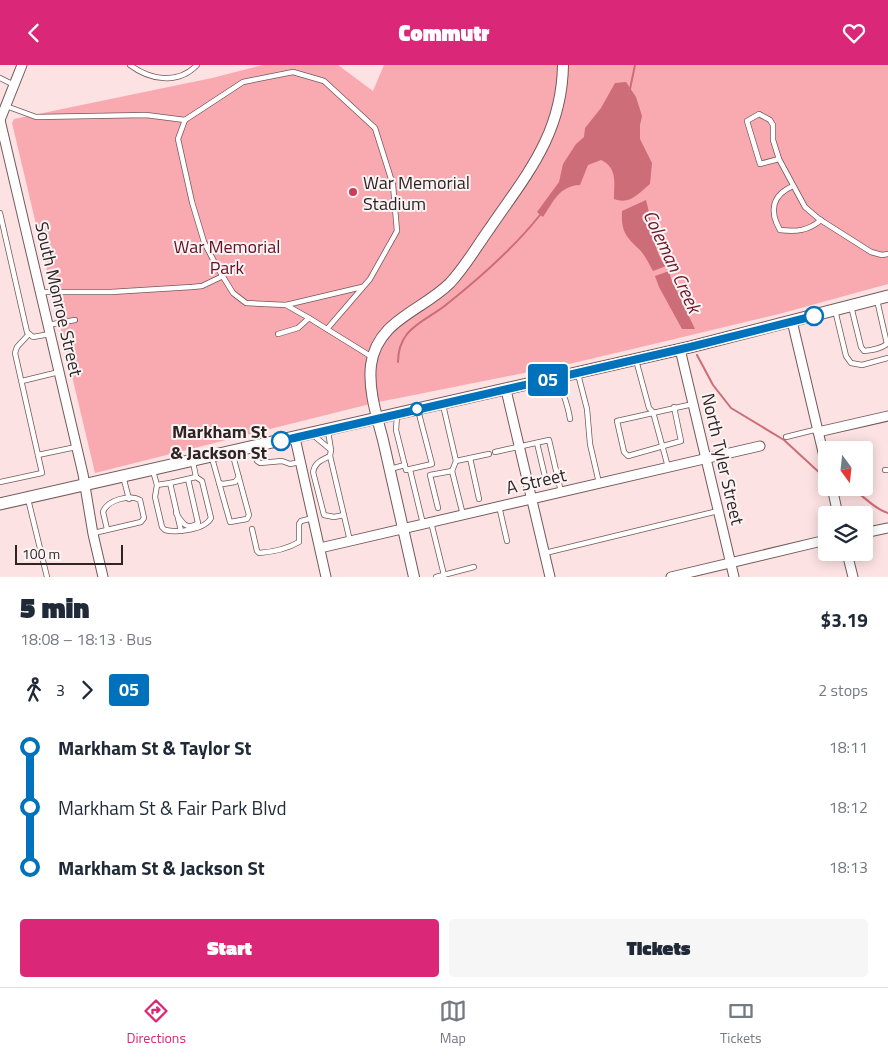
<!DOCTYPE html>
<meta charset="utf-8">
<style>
body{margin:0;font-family:"Titillium Web",sans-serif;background:#f6f6f7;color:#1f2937;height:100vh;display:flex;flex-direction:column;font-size:19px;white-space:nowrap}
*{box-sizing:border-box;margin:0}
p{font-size:16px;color:#747a83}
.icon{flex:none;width:28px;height:28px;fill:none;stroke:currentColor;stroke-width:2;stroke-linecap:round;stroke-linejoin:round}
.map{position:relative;height:512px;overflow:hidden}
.side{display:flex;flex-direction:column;background:#fff;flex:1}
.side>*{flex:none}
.badge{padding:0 10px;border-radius:4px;font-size:18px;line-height:32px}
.needle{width:32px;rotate:165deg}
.fabs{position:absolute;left:818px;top:376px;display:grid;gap:10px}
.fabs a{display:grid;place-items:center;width:55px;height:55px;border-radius:5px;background:#fff;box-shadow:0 2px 12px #0003;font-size:25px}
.scale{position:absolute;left:15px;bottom:12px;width:108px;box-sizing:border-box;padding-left:5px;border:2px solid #302324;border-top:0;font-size:14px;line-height:18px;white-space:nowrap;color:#302324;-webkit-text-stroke:4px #fbf4f5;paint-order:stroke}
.map>.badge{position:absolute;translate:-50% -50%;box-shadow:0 0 0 2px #fff}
.legs{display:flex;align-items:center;gap:8px;height:55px;padding:0 20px;font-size:16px}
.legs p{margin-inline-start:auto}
.head{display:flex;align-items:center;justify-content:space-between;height:85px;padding:0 20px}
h1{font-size:28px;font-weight:800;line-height:38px}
.action{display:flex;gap:10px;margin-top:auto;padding:10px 20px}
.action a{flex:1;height:58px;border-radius:5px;background:#db2777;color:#fff;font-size:20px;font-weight:800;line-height:58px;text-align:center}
.action a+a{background:#f6f6f7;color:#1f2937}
ul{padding:0 20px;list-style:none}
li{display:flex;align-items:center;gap:18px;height:60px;font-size:19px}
li i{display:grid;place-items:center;width:8px;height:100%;margin:0 6px;background:currentColor}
li i::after{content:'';width:12px;height:12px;margin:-6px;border:4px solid;border-radius:50%;background:#fff}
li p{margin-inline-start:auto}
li:first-child i{background:linear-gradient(#0000 50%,currentColor 0)}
li:last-child i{background:linear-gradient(currentColor 50%,#0000 0)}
header{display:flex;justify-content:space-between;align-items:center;height:65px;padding:0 20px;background:#db2777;color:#fff;font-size:22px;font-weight:800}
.menu{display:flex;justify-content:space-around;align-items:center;height:70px;border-top:1px solid #e0e1e3;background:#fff;font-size:14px;color:#747a83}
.menu a{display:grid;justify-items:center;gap:2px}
.menu .active{color:#db2777}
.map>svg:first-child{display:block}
</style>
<header><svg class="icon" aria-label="back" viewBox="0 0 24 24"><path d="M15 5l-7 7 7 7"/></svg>Commutr<svg class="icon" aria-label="heart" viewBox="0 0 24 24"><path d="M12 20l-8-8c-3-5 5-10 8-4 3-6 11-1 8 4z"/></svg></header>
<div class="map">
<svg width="888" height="512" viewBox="0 0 888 512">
<rect width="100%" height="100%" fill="#fde2e3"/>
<polygon fill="#f9aab0" points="263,0 338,0 373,26 384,0 888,0 888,219 779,249 658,278 569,299 374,338 95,408 12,58 14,54 212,13"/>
<g fill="#cc6d77">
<path d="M 626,17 L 636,32 L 642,51 L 640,60 L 640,74 L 652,98 L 650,119 C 638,129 630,140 614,134 C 614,119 618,103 601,95 L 588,100 L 580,120 C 559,121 554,136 543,152 L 537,147 L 559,117 L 563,99 L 576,79 L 584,72 L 585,63 L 601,43 L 615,18 Z"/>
<path d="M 646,135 C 652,155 652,186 666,201 L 653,206 C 649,199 646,192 640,185 C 626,172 621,167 622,146 Z"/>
<polygon points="669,206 671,214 695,264 682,264 659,222 655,211"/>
</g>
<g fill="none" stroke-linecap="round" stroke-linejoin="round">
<g stroke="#cc6d77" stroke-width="2">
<polyline points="630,24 635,0"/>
<polyline points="697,290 713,320 731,343 784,375 822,410"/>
<path d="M 398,297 C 398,286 400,278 407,269 C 418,256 434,250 447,239 C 481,212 513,184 540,150"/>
<path d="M 849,422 C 863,429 873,444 888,448"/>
</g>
<defs>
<g id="service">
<path d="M 130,0 C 150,15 178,20 197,0"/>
<polyline points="0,13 14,20"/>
<polyline points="6,41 36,52 146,50 185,55"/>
<polyline points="779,94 760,99 747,56 759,49 770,55 773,60 773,75 779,94 805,142 819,154 871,187 882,190 888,189"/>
<path d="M 793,121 C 772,130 769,146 780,165 C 796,167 808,166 821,155"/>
<polyline points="0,148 27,267 33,272 50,269"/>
<polyline points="40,227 111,227 192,222 202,221 223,211"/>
<polyline points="286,240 362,222"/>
<path d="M 851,241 L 861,282 L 864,286 C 873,285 880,284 887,279 L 877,235"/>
<polyline points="835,245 846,291 851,298 862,300 888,293"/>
<polyline points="309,253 286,240 246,238 233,228 217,202 204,177 192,137 178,74 185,55 243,17 293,7 324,16 375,63 393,120 397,166 370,214 327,264"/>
<polyline points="48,260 75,255"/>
<polyline points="278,269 298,263 309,253 372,292"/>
<polyline points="636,295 649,343 653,347 668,402"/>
<polyline points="578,309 587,344 590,379 599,418"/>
<path d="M 558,313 C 562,327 568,339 570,354"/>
<polyline points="22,316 59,307"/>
<polyline points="443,340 456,396 470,393 479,434"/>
<polyline points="674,342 681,376 628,391 624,387 617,356 693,339"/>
<polyline points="397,351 396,365 406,405 432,399 418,345"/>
<path d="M 328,366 L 331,385 L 330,391 C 322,395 315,397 313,407 L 324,450 L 334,452 L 344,450"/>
<polyline points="313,370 331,385"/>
<polyline points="786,372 818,364"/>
<polyline points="537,378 546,416 547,417 558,415"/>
<polyline points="253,382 257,396 260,398 282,396 290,399 300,397"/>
<polyline points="495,387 549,375 561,427"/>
<polyline points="38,390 76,382"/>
<polyline points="330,391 350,476"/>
<polyline points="212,393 230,457 247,454 249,450 232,387"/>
<polyline points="470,393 489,389"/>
<polyline points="456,396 452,406 463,450"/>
<polyline points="390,404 405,400"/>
<polyline points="410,405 423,459"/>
<polyline points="885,405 888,405"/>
<path d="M 153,406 L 157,420 L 155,432 L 162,462 L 165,465 C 176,468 205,465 211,453 L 202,416 L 196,412 L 193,397"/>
<polyline points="123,411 129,434"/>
<polyline points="0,417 42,408 15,288 17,282 29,269"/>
<polyline points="170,418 196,412"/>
<polyline points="219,418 223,419 235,417 239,412"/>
<polyline points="157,420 170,418 181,466"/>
<polyline points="28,434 47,512"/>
<polyline points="499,441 507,476"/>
<polyline points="438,443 430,410 452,406"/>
<path d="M 176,448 C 182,458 187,466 198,458 L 188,414"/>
<polyline points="431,457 444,510"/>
<path d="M 252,464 L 257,486 L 259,488 C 272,487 287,484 299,477 L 299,459 L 301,456 L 313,453"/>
<path d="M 94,468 L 141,457 L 144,453 L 140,435 C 130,429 107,435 103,447 L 107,464"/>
<polyline points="545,488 718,446"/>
<polyline points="436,512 474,502"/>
</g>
<g id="minor">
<polyline points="0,55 83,409 93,469 103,512"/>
<polyline points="0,55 22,0"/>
<polyline points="792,256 826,400"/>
<polyline points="680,284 734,512"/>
<polyline points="506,325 550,512"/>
<polyline points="818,367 888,351"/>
<polyline points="295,373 326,512"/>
<polyline points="832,422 838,450"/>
<polyline points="864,468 888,463"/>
<polyline points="320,483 760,381"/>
<polyline points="847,488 853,512"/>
<polyline points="671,512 826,475"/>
</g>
<path id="tertiary" d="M 414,512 C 404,466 393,421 383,375 C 377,352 368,325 371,300 C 377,255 422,246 450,218 C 465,202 477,181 490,163 C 527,109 562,69 563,0"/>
<polyline id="secondary" points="0,439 690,282 888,231"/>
</defs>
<use href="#service" stroke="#74585a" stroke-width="6"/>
<use href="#minor" stroke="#74585a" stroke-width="11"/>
<use href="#tertiary" stroke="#74585a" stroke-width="12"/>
<use href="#secondary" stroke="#74585a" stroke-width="13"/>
<use href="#service" stroke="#fff" stroke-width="4.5"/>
<use href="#minor" stroke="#fff" stroke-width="9"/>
<use href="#tertiary" stroke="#fff" stroke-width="10"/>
<use href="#secondary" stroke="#fff" stroke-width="11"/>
</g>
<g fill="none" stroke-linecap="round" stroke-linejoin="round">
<defs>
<polyline id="line-1" points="281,376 690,282 814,251"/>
</defs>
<use href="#line-1" stroke="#fff" stroke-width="11"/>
<use href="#line-1" stroke="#0072bc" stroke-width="8"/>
</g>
<circle fill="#cc3c57" stroke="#fbf4f5" stroke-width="2" cx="353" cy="127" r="5"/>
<g fill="#fff" stroke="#0072bc" stroke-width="2.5">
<circle cx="814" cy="251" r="9"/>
<circle cx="417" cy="344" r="6"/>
<circle cx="281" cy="376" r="9"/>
</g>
<g text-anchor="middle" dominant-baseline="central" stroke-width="4" stroke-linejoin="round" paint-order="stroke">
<g font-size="18" fill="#302324" stroke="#fbf4f5" text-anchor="start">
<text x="363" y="117">War Memorial<tspan x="363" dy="21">Stadium</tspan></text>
</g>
<g font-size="18" fill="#670f23" stroke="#fbf4f5">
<text x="227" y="181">War Memorial<tspan x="227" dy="21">Park</tspan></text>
</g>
<g font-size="18" fill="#302324" stroke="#fbf4f5">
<text transform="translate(59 234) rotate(77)">South Monroe Street</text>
<text transform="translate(723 394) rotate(77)">North Tyler Street</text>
<text transform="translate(536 416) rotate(-13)">A Street</text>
</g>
<g font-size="18" font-weight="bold" fill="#302324" stroke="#fbf4f5" text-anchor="end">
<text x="267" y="366">Markham St<tspan x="267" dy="21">&amp; Jackson St</tspan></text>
</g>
<g font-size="19" font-style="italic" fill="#6e1729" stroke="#fbf4f5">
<text transform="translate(673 196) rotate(65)">Coleman Creek</text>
</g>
</g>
</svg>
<div class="fabs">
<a><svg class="needle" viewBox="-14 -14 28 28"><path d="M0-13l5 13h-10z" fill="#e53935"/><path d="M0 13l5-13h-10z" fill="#747a83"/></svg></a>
<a><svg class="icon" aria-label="layers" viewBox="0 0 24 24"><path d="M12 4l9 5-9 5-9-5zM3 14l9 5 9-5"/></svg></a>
</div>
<div class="scale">100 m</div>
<b class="badge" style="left:548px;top:315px;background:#0072bc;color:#fff">05</b>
</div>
<section class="side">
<div class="head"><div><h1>5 min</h1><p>18:08 – 18:13 · Bus</p></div><b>$3.19</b></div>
<div class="legs"><svg class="icon" aria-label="walk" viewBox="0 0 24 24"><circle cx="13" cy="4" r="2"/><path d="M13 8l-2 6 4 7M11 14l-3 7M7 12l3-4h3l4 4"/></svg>3<svg class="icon" aria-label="forward" viewBox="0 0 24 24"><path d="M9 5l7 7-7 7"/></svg><b class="badge" style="background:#0072bc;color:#fff">05</b><p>2 stops</p></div>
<ul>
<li><i style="color:#0072bc"></i><b>Markham St &amp; Taylor St</b><p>18:11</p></li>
<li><i style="color:#0072bc"></i><span>Markham St &amp; Fair Park Blvd</span><p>18:12</p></li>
<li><i style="color:#0072bc"></i><b>Markham St &amp; Jackson St</b><p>18:13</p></li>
</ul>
<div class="action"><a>Start</a><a>Tickets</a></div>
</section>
<nav class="menu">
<a class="active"><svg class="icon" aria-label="directions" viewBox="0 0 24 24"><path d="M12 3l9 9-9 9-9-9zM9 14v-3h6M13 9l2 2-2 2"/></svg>Directions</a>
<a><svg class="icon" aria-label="map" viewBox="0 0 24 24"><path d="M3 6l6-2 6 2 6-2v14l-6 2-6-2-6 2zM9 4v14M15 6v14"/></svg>Map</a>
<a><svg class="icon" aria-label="tickets" viewBox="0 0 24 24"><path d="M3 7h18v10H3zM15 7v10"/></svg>Tickets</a>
</nav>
